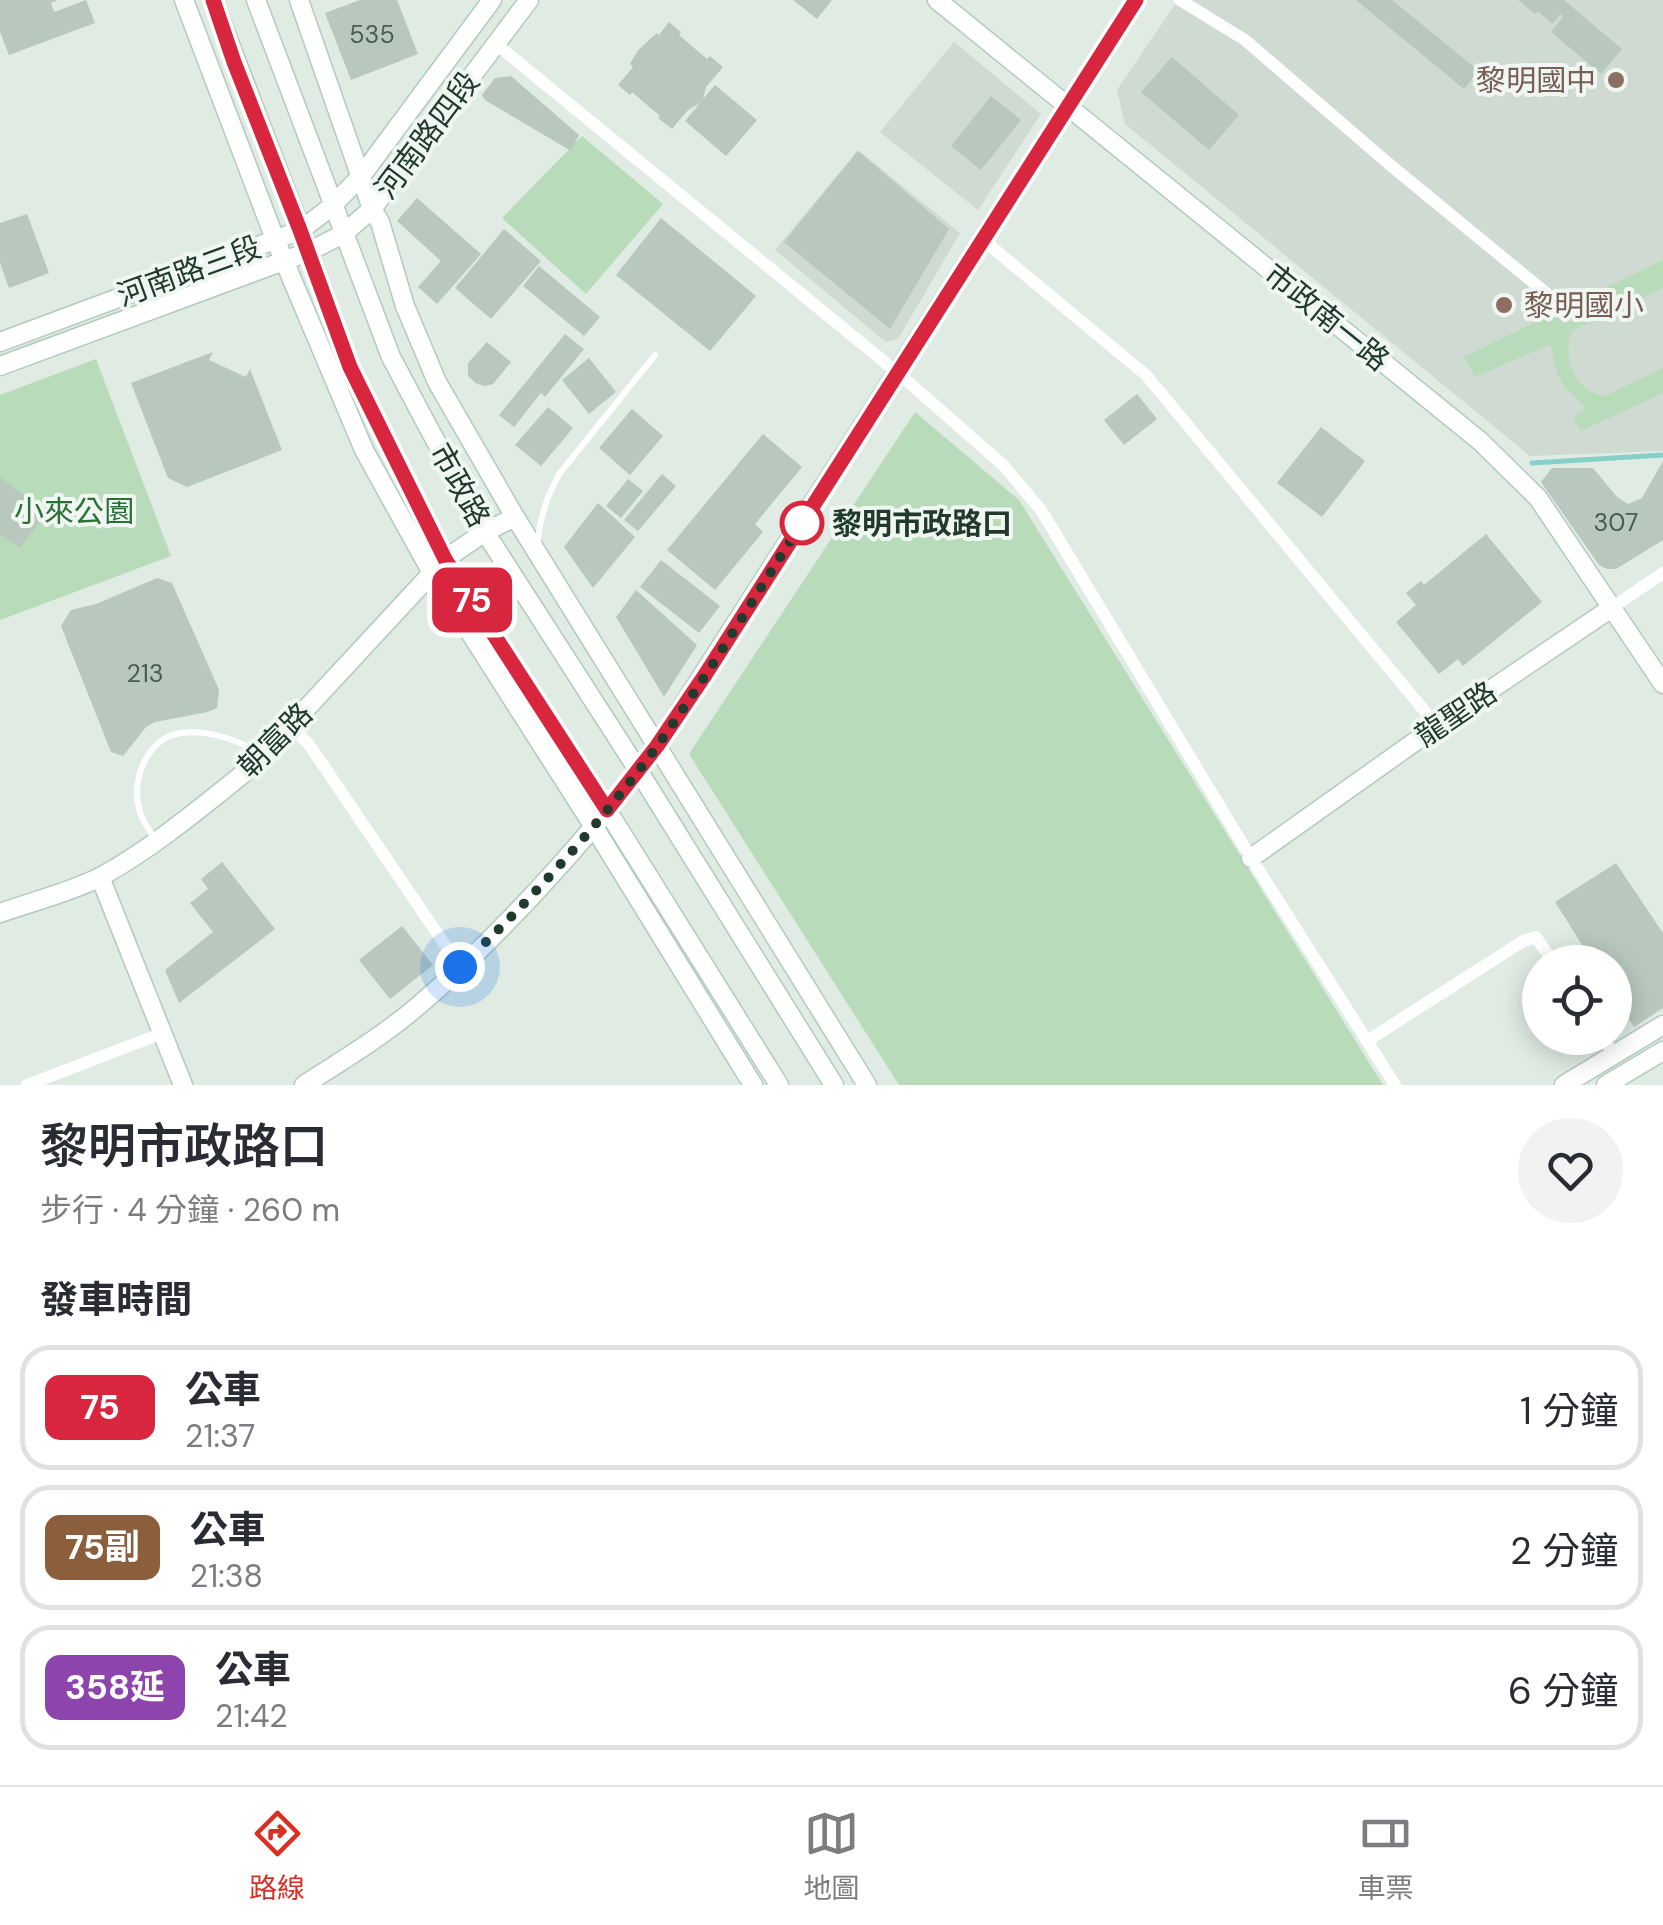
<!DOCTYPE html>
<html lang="zh-TW">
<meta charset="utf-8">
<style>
body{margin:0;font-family:"DM Sans","Noto Sans TC",sans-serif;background:#f2f2f3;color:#2b2b33;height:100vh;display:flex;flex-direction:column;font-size:38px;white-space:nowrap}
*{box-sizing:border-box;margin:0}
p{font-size:32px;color:#7c7c81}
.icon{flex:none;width:55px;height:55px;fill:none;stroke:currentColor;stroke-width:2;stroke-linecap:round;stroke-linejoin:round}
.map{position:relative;height:1085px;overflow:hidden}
.drawer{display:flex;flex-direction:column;background:#fff;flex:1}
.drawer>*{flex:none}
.badge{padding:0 20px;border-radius:15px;font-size:35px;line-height:65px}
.tools{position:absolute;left:1522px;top:945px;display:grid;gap:20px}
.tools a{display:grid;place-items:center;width:110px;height:110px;border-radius:50%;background:#fff;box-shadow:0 5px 25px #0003;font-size:50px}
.you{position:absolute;width:50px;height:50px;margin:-25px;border:8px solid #fff;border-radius:50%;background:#1a73e8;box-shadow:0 0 0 15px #1a73e833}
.map>.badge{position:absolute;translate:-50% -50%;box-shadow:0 0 0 5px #fff}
h2{padding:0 40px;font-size:38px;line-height:90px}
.round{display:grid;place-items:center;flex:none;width:105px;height:105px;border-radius:52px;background:#f2f2f3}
.head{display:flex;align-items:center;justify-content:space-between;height:170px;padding:0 40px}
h1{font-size:48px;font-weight:600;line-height:75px}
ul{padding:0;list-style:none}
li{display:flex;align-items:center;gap:30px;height:125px;margin:0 20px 15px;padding:0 20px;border:5px solid #e1e1e2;border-radius:30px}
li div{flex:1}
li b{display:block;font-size:38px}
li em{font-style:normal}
li .badge{min-width:110px;font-weight:700;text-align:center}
.menu{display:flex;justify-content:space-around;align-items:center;height:140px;border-top:2px solid #e1e1e2;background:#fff;font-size:28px;color:#7c7c81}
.menu a{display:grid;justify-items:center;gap:5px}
.menu .active{color:#d93025}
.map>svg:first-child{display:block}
</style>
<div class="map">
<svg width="1663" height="1085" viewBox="0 0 1663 1085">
<rect width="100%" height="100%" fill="#dfebe3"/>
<g fill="#cedad2">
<polygon points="1178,0 1663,0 1663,451 1530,456 1125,124 1117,90"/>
<polygon points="954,42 1041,114 978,210 880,132"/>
<polygon points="858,150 960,233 898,339 886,342 775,250"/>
</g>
<g fill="#b8dcb9">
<polygon points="582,136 663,204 586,294 502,218"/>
<path d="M 1663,260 L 1663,288 L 1572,331 C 1561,358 1574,391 1605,396 L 1663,368 L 1663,393 L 1581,431 L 1574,418 L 1586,408 C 1560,384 1556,380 1551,344 L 1475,377 L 1464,357 Z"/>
<polygon points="96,359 171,556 0,620 0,395"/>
<polygon points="915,412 1019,500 1383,1085 899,1085 689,754"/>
</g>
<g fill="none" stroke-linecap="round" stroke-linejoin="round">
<polyline stroke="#87d0ca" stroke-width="5" points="1532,463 1663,455"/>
</g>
<g fill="#b8c8be">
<polygon points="0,0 58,0 51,3 54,12 86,0 95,23 9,55 0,32"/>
<polygon points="360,0 397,0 418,54 351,80 325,13"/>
<polygon points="793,0 832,0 817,19"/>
<polygon points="1356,0 1392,0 1479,71 1464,89"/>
<polygon points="1518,0 1564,0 1622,49 1601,74 1551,32 1563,17 1561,14 1552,24 1538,11 1535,14"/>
<polygon points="669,22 681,32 679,35 707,59 710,56 723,67 706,87 703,99 715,85 757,120 726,156 685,121 700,103 688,110 672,129 658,118 660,116 632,92 630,95 618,85 633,67 630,64 638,50 657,33 659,35"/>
<polygon points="1172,57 1239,115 1209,150 1141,92"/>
<polygon points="511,76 579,135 571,151 485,100 482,95 495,78"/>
<polygon points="991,96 1021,120 981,170 951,146"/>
<polygon points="858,151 949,229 890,329 784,242"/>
<polygon points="417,198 481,254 437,304 418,287 441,261 397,221"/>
<polygon points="27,214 49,273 9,288 0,263 0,223"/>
<polygon points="661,218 756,296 710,351 616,275"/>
<polygon points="504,229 541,261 491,319 455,288"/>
<polygon points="539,266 600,317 584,336 523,286"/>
<polygon points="565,334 584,349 545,397 541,393 514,427 499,415"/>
<polygon points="487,342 511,362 493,384 485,386 477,384 468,376 468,363"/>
<polygon points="213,352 209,360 246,377 250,369 282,450 187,487 168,478 131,383"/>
<polygon points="589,358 616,392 589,414 562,380"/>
<polygon points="1137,394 1157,419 1124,445 1104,420"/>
<polygon points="548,407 573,428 541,466 515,445"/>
<polygon points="632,409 663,436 630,475 599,448"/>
<polygon points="1321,427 1365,461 1322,517 1277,483"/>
<polygon points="763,434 802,467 755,524 763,532 715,590 667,550"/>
<polygon points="1663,461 1663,540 1616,569 1607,569 1599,565 1541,482 1552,468 1593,468 1617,497 1628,504 1642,498"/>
<polygon points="662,474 676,486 638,531 624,520"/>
<polygon points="0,477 47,512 20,548 0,534"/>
<polygon points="628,479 643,491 621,518 606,506"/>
<polygon points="598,503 635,537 593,588 564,547"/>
<polygon points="1486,534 1542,602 1463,666 1458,659 1439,674 1396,622 1416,605 1406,593 1421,581 1424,585"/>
<polygon points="661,560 720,606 699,633 640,587"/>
<polygon points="157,578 172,583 219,690 217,708 208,712 155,722 146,727 123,756 111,752 61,626 71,610 96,604"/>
<polygon points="636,590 697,645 664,697 616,617"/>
<polygon points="222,862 275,929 179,1003 165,970 213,932 190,903 208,889 201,879"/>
<polygon points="1616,863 1663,933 1663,1008 1634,1027 1615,997 1615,962 1593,962 1555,902"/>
<polygon points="402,926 433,965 390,999 359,960"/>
</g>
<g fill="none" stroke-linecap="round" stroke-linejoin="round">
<defs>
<g id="secondary">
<polyline points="184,0 275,239 364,450 432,573 594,827 753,1085"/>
<polyline points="213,0 301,230 350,367 445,559 607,810 779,1085"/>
<polyline points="256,0 391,357 427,425 485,532 638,770 834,1085"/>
<polyline points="299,0 372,209 380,222 405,306 437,382 515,517 867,1085"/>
<polyline points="937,0 1480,441 1538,498 1663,684"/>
<polyline points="0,342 301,230 332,206 362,175 492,0"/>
<polyline points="0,366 308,252 343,234 372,209 529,0"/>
<polyline points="1251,858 1437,726 1613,607"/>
<polyline points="100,877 183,1085"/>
<path d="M 0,913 C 31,902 74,891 102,876 C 156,846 205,804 253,766 L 445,559 L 485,532 L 515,517"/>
<path d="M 304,1085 C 343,1060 383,1036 418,1006 C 480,953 537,893 590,831 C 614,804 634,774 657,746 L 1136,0"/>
<polyline points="1564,1085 1663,1025"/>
<polyline points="1606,1085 1663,1051"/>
</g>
</defs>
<use href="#secondary" stroke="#b3cabc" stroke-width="21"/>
<g stroke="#fff" stroke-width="6">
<path d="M 538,542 C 540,516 547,496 560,473 L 655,355"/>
<path d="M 155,839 C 150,831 143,822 140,812 C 130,782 146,738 181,733 C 209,729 239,741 263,754"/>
</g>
<g stroke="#fff" stroke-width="12">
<polyline points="1180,0 1245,40 1389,164 1546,293"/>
<polyline points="496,44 898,373 1003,465 1041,510 1251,858 1395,1085"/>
<polyline points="982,239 1146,375 1437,726"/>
<polyline points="1613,607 1663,573"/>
<polyline points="290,727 308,743 460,967"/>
<polyline points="1603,1038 1614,1054"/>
<polyline points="1367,1041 1523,941 1536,937 1553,962"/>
<polyline points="27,1085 163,1033"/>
</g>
<use href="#secondary" stroke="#fff" stroke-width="18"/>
</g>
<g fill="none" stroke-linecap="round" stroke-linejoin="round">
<defs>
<polyline id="line" points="213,0 234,62 300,230 350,367 445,559 607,810 657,746 705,675 1136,0"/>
</defs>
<use href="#line" stroke="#fff" stroke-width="22"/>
<use href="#line" stroke="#d7263d" stroke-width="15"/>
<path stroke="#203b2d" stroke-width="10" stroke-dasharray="0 18" d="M 460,967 C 532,899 599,825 658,745 C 713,668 761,586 812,507 L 802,523"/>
</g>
<g fill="#8d6e63" stroke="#f0f7f2" stroke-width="4">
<circle cx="1616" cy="80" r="10"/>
<circle cx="1504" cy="305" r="10"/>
</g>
<circle fill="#fff" stroke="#d7263d" stroke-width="5" cx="802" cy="523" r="20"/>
<g text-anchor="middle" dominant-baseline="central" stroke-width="8" stroke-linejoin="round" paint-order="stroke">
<g font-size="25" fill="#465e51">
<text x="372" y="34">535</text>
<text x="1616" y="522">307</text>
<text x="145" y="673">213</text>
</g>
<g font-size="30" fill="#785e54" stroke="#f0f7f2" text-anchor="end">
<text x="1596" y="80">黎明國中</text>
<text x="1524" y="305" text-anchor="start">黎明國小</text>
</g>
<g font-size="30" fill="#203b2d" stroke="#f0f7f2">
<text transform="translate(427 135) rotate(-53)">河南路四段</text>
<text transform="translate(189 271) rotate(-20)">河南路三段</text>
<text transform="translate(1327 317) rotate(39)">市政南一路</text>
<text transform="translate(460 485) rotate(61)">市政路</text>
<text transform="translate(1456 714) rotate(-34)">龍聖路</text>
<text transform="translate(275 740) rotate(-45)">朝富路</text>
</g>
<g font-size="30" fill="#2b7135" stroke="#f0f7f2">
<text x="74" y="511">小來公園</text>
</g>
<g font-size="30" font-weight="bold" fill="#203b2d" stroke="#f0f7f2" text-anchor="start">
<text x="832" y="523">黎明市政路口</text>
</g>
</g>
</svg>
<div class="tools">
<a><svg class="icon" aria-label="locate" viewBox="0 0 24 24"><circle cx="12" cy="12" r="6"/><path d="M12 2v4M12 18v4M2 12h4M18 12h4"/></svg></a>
</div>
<div class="you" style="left:460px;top:967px"></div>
<b class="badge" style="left:472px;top:600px;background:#d7263d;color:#fff">75</b>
</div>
<section class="drawer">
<div class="head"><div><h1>黎明市政路口</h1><p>步行 · 4 分鐘 · 260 m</p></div><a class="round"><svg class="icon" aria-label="heart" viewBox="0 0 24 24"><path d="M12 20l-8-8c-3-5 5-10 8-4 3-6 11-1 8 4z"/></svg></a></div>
<h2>發車時間</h2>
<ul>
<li><span class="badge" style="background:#d7263d;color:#fff">75</span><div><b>公車</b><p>21:37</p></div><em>1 分鐘</em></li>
<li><span class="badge" style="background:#8b5e3c;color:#fff">75副</span><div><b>公車</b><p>21:38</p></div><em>2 分鐘</em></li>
<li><span class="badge" style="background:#8e44ad;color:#fff">358延</span><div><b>公車</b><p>21:42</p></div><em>6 分鐘</em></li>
</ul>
</section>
<nav class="menu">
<a class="active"><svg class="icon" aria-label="directions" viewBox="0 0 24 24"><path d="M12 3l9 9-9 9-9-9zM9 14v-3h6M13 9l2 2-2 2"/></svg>路線</a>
<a><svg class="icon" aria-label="map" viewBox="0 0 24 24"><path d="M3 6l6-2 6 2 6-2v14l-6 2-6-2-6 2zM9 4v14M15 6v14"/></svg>地圖</a>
<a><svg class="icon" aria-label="tickets" viewBox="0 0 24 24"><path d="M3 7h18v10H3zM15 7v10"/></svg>車票</a>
</nav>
